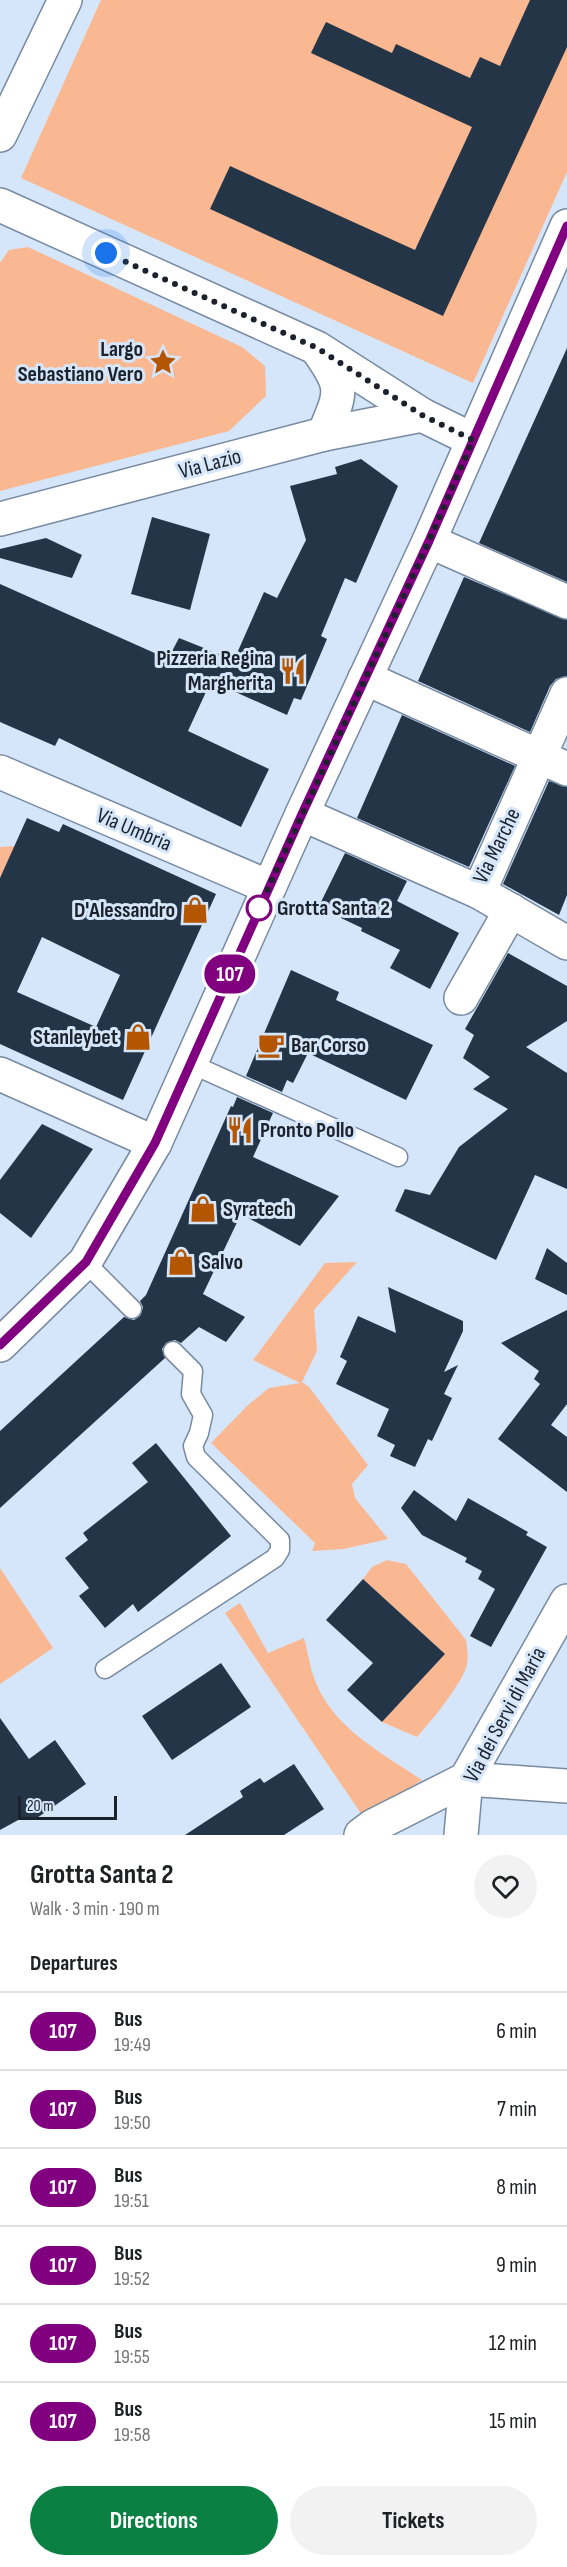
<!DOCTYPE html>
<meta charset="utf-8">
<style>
body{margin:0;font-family:"Sofia Sans Condensed",sans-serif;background:#f2f2f2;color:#202124;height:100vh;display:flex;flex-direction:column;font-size:22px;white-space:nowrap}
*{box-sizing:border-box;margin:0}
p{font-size:20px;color:#757577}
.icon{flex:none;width:33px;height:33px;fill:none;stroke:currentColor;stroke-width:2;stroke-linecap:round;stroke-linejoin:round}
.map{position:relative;height:1835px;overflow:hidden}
.drawer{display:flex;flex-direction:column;background:#fff;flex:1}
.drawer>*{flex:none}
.badge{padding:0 12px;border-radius:20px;font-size:21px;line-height:39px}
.scale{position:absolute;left:18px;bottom:15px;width:99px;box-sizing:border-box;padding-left:6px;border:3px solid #1b222b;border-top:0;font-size:16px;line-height:21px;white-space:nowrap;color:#1b222b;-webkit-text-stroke:4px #d6e6fa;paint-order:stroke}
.you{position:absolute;width:30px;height:30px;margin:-15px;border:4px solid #fff;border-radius:50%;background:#1a73e8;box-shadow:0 0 0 9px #1a73e833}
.map>.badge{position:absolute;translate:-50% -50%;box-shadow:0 0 0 3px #fff}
h2{padding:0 30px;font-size:22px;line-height:54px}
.round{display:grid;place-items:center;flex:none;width:63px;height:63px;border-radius:32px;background:#f2f2f2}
.overview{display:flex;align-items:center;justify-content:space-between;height:102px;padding:0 30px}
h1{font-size:28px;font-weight:700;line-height:45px}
.cta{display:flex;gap:12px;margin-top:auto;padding:12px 30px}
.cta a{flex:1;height:69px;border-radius:36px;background:#0b8043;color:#fff;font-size:24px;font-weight:700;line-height:69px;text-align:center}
.cta a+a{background:#f2f2f2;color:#202124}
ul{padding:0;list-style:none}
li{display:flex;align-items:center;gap:18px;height:78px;padding:0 30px;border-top:2px solid #e0e0e0}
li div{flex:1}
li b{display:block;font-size:22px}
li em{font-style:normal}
li .badge{min-width:66px;font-weight:700;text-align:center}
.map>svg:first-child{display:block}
</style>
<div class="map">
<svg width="567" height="1835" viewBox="0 0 567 1835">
<rect width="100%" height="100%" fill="#d6e6fa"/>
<g fill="#f9b891">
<polygon points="101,0 567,0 567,172 473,383 21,178"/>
<polygon points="28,247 242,347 265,366 266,396 229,431 0,491 0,263 9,250"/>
<polygon points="15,846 0,878 0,847"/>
<polygon points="357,1262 314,1310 317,1351 302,1382 309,1387 368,1465 352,1484 355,1498 388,1539 344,1549 312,1551 315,1543 211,1443 248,1405 269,1388 300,1383 253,1360 325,1263"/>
<path d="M 387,1560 L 406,1564 L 466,1640 C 467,1649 469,1658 466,1668 C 458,1689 432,1720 417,1737 L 382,1722 L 445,1654 L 363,1579 L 372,1567 Z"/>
<polygon points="0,1568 53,1648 0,1684"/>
<path d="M 240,1603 L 268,1653 L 304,1638 C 308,1652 310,1669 316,1683 C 335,1729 383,1754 422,1780 L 364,1818 L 225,1613 Z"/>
</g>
<g fill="#253548" fill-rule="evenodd">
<polygon points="530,0 567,0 567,47 443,316 210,209 230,166 415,250 472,127 311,53 320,34 326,22 392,53 396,44 470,78 480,57 500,66"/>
<polygon points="567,348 567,582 479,543"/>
<polygon points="361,459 398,486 356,583 345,578 321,636 327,639 301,700 294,698 287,715 211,681 188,731 269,769 241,827 59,738 55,746 0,722 0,584 168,659 179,638 234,660 264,592 277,598 306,540 290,486 337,474 335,467"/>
<polygon points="152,517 210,534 190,610 131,594"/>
<polygon points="46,538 82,555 72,578 0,558 0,549"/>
<polygon points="464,577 567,620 567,676 556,679 550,686 530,732 418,681"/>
<polygon points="402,715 515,766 469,867 357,818"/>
<polygon points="549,781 567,787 567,895 559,915 503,884"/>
<path d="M 27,818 L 59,832 L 63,824 L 216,894 L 123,1100 L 0,1044 L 0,878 ZM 42,937 L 120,975 L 96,1027 L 17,992 Z"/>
<polygon points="345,853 407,881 397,901 459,933 430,989 390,968 400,950 361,931 362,928 341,918 344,913 321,902"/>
<polygon points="508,953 567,986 567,1021 526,1047 567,1073 567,1189 535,1175 496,1260 395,1211 405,1189 430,1195 459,1147 508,1109 473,1089 490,1077 463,1058 474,1035 465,1029"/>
<polygon points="291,970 339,992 336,1000 433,1045 406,1100 308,1053 293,1083 287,1080 282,1092 246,1076"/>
<polygon points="237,1097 273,1113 253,1157 339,1196 300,1246 241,1214 203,1294 245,1317 226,1342 199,1327 181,1343 175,1340 166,1343 162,1349 165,1358 0,1508 0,1431 124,1317 134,1320 140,1316 143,1307 140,1301 146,1295 231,1106 233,1107"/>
<polygon points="42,1124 93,1149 31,1238 0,1213 0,1180"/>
<polygon points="547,1248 567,1263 567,1295 535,1279"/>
<polygon points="388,1287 463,1321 463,1331 444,1372 458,1365 444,1394 452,1398 432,1441 428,1439 415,1467 390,1456 395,1445 377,1436 389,1409 336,1384 347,1361 340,1357 358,1316 396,1333"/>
<polygon points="567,1310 567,1404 551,1425 567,1437 567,1492 498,1439 540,1384 534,1379 539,1371 501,1343"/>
<polygon points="156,1443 231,1536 138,1612 133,1604 105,1628 79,1596 89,1588 65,1558 88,1540 83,1533 148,1482 132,1463"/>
<polygon points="414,1490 456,1521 468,1498 528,1532 526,1535 547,1547 491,1647 470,1636 495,1589 478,1579 482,1571 465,1562 467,1558 422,1535 401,1508"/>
<polygon points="363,1579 445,1654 382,1722 347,1690 373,1663 326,1620"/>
<polygon points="221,1663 251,1707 172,1760 142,1716"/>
<polygon points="0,1718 29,1759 55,1740 86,1784 34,1820 20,1819 0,1830"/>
<polygon points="294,1764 324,1809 284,1835 185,1835 243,1797 240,1791 260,1778 264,1783"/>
</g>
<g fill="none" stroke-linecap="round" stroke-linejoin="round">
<defs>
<g id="lane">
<polyline points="189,1063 398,1157"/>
<polyline points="85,1262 132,1309"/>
<polyline points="105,1669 275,1558 280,1550 280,1540 196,1457 193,1446 199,1433 203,1415 191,1394 193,1371 173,1351"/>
</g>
<g id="street">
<polyline points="0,135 65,0"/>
<polyline points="0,205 317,348 422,415 473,440"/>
<path d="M 317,349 C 345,388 342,391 324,434"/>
<polyline points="0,519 324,434 422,415"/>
<polyline points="429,541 567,602"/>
<polyline points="365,678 567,769"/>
<polyline points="0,772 269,887"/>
<polyline points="302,814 479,892 567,694"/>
<polyline points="479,892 567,943"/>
<polyline points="461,998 511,910"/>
<polyline points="0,1074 155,1143"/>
<polyline points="361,1835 373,1826 466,1779 567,1786"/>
</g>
<g id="secondary">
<polyline points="0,1345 85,1262 155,1143 302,814 429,541 567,226"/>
<polyline points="461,1835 466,1779 567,1601"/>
</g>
</defs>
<use href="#lane" stroke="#788aa1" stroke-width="21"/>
<use href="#street" stroke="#788aa1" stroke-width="36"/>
<use href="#secondary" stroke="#788aa1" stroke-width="36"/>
<use href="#lane" stroke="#fff" stroke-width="18"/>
<use href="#street" stroke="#fff" stroke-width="33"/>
<use href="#secondary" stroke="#fff" stroke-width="33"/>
</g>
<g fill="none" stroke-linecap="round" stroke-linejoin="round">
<defs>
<polyline id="line" points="0,1345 86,1262 155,1143 302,814 429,541 567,226"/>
</defs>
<use href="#line" stroke="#fff" stroke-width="14"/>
<use href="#line" stroke="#800080" stroke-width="9"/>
<polyline stroke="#1b222b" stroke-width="6" stroke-dasharray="0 10.8" points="106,253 317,348 422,415 473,440 429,541 259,908"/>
</g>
<defs>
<symbol id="sight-bare" viewBox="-9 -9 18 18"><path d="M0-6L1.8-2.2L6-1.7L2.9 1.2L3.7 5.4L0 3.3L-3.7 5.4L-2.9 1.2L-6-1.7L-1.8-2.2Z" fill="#b35501" stroke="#d6e6fa" stroke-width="2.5" paint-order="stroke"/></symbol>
<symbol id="restaurant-bare" viewBox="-9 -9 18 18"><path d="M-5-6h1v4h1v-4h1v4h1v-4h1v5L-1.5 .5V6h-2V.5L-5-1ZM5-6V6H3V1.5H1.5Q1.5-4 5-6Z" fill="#b35501" stroke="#d6e6fa" stroke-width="2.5" paint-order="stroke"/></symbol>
<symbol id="shop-bare" viewBox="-9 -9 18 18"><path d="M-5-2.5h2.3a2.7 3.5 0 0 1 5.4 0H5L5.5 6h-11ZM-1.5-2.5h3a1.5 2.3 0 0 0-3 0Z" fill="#b35501" stroke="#d6e6fa" stroke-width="2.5" paint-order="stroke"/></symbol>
<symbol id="cafe-bare" viewBox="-9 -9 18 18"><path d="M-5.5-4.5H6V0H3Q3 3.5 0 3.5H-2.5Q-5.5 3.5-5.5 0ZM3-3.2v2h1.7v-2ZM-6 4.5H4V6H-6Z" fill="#b35501" stroke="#d6e6fa" stroke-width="2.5" paint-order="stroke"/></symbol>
</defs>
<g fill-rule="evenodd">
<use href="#sight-bare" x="144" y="343" width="38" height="38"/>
<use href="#restaurant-bare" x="274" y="652" width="38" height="38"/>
<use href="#shop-bare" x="176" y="891" width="38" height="38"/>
<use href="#shop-bare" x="119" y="1018" width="38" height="38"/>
<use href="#cafe-bare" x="252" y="1026" width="38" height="38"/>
<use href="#restaurant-bare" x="221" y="1111" width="38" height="38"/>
<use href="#shop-bare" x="184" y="1190" width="38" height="38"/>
<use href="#shop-bare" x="162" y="1243" width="38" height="38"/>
</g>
<circle fill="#fff" stroke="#800080" stroke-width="3" cx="259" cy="908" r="12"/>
<g text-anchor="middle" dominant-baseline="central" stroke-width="6" stroke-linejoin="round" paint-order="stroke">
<g font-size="22" font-weight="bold" fill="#1b222b" stroke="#d6e6fa" text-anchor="end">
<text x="143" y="349">Largo<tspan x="143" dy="25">Sebastiano Vero</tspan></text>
<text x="273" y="658">Pizzeria Regina<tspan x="273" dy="25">Margherita</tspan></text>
<text x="175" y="910">D'Alessandro</text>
<text x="118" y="1037">Stanleybet</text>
<text x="291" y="1045" text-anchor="start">Bar Corso</text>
<text x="260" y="1130" text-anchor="start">Pronto Pollo</text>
<text x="223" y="1209" text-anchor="start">Syratech</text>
<text x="201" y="1262" text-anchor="start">Salvo</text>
</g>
<g font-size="22" fill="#1b222b" stroke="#d6e6fa">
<text transform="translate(210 464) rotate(-15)">Via Lazio</text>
<text transform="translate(134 830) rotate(23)">Via Umbria</text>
<text transform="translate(497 846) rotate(-64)">Via Marche</text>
<text transform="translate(505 1715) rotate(-62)">Via dei Servi di Maria</text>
</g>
<g font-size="22" font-weight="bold" fill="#1b222b" stroke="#d6e6fa" text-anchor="start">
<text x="277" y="908">Grotta Santa 2</text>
</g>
</g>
</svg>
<div class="scale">20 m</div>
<div class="you" style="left:106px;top:253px"></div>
<b class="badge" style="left:230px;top:974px;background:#800080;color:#fff">107</b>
</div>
<section class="drawer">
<div class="overview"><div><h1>Grotta Santa 2</h1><p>Walk · 3 min · 190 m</p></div><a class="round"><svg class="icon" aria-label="heart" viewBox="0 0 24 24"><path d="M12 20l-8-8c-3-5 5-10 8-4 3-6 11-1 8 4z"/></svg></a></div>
<h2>Departures</h2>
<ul>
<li><span class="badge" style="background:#800080;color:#fff">107</span><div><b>Bus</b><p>19:49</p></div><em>6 min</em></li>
<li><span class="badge" style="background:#800080;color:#fff">107</span><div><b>Bus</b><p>19:50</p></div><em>7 min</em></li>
<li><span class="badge" style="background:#800080;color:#fff">107</span><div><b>Bus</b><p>19:51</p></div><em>8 min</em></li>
<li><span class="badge" style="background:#800080;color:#fff">107</span><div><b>Bus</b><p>19:52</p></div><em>9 min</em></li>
<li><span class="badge" style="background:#800080;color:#fff">107</span><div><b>Bus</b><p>19:55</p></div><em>12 min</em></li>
<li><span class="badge" style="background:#800080;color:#fff">107</span><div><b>Bus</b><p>19:58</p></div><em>15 min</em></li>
</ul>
<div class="cta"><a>Directions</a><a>Tickets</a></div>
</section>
